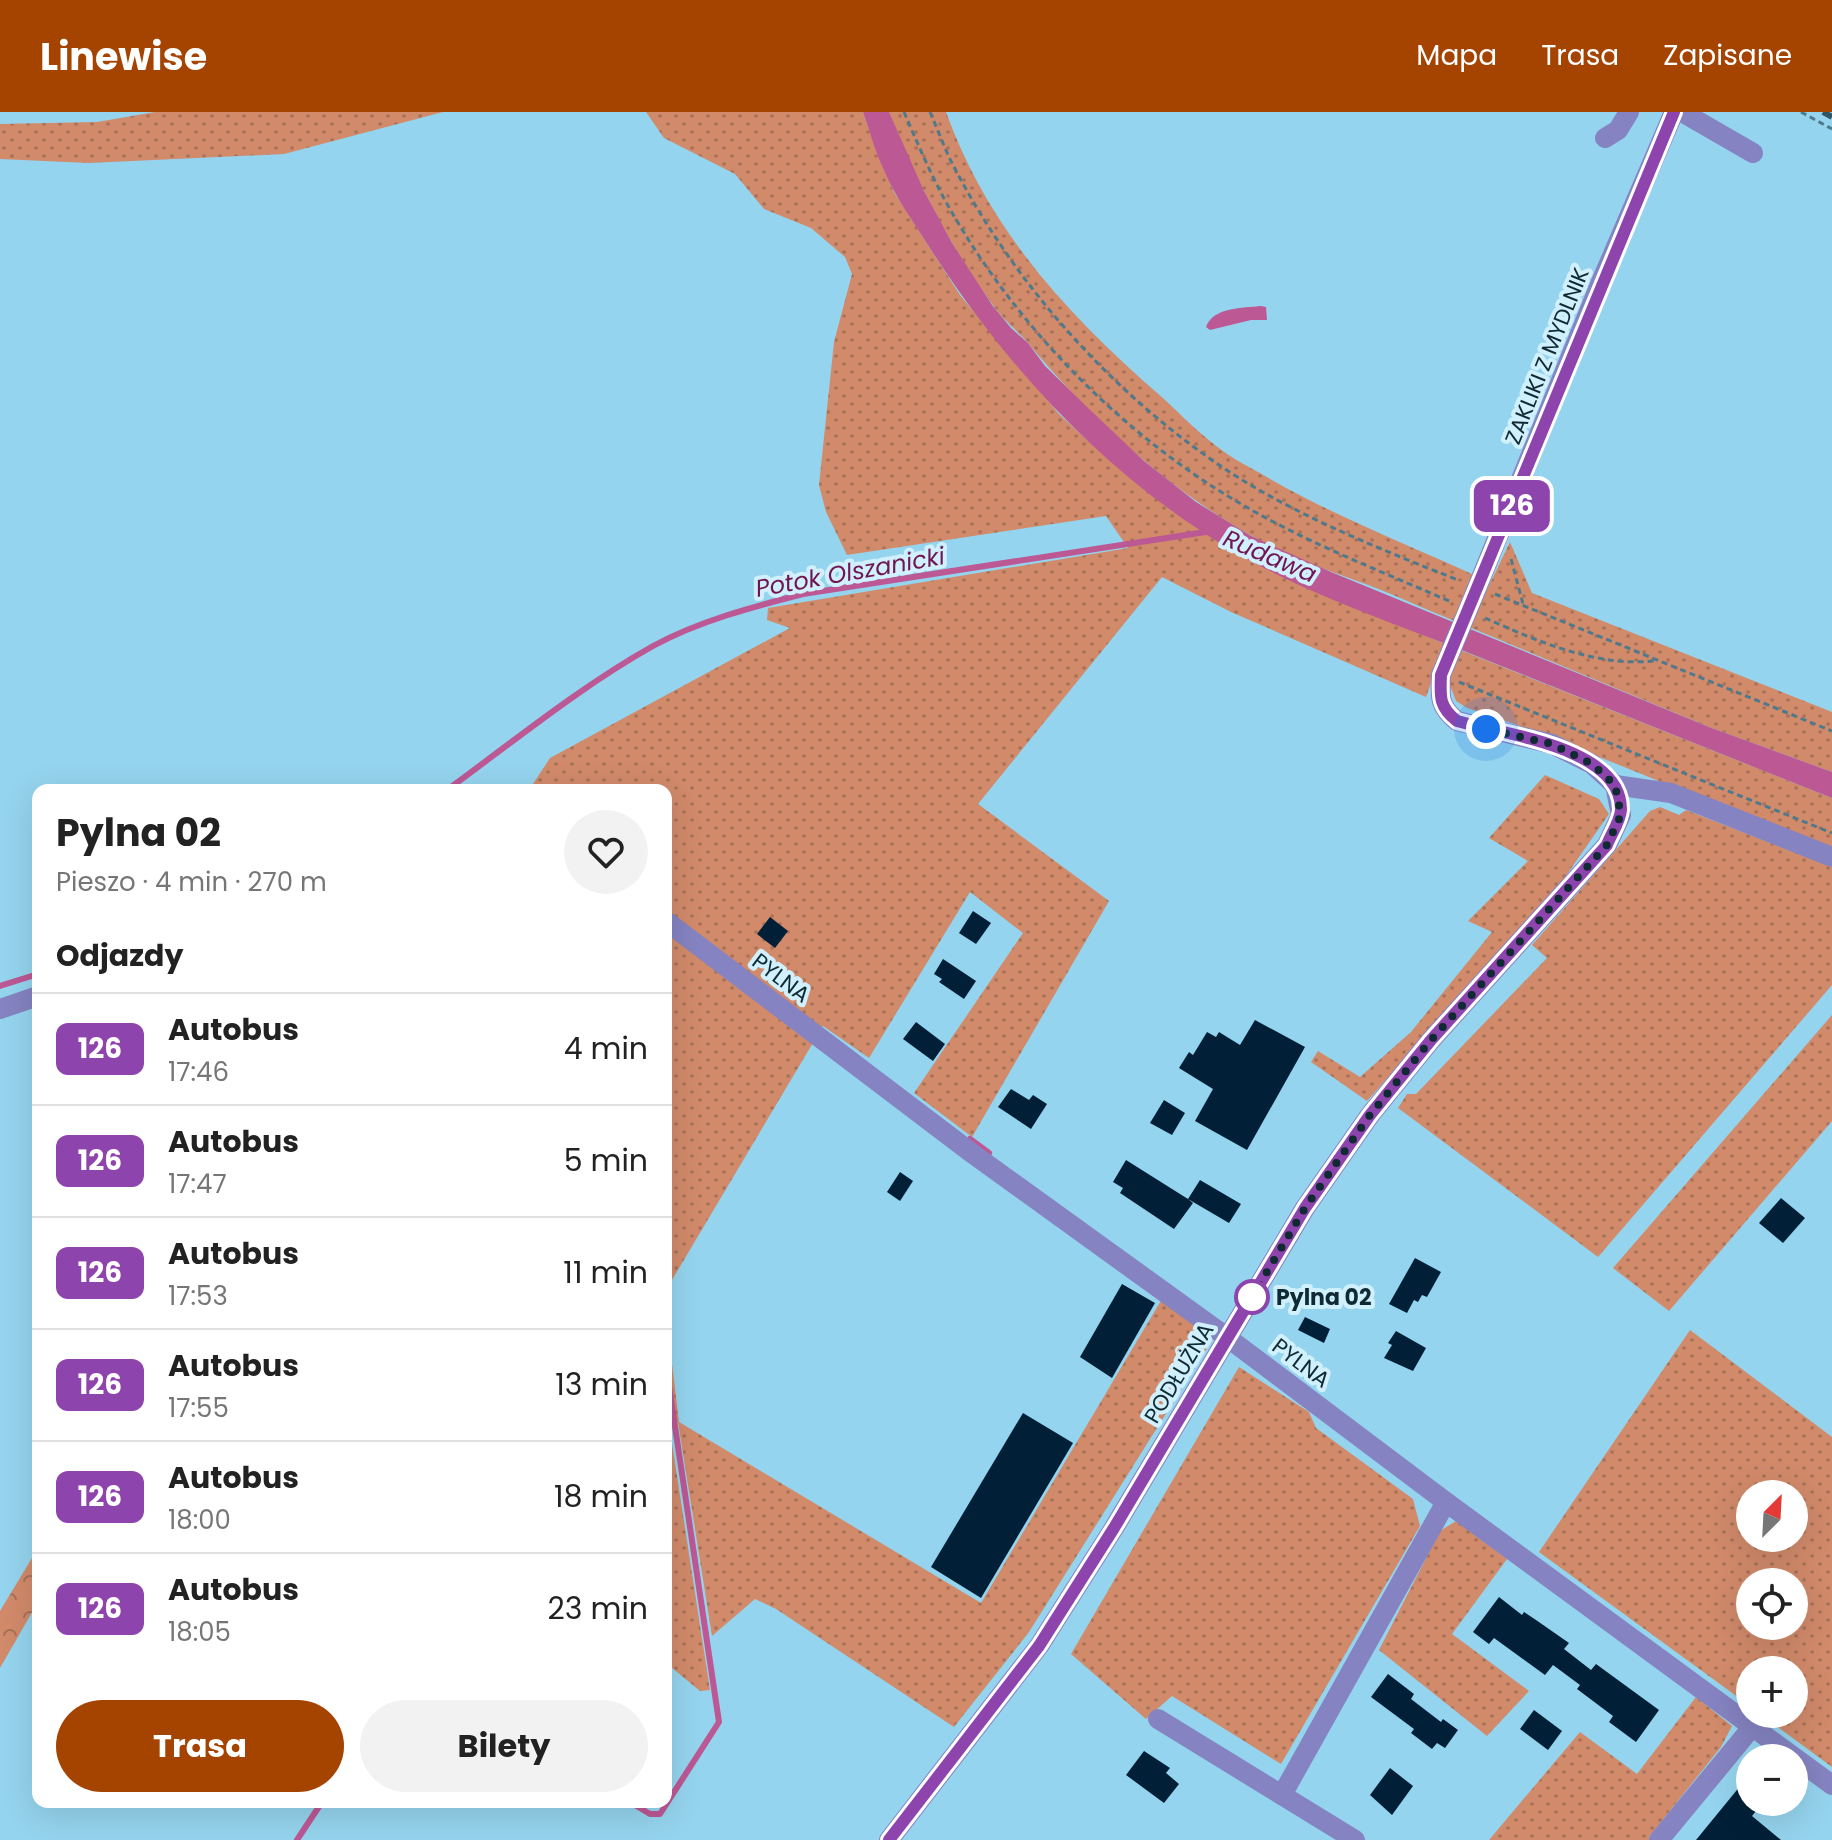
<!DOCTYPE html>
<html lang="pl">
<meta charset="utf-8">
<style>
body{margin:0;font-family:Poppins,sans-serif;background:#f2f2f2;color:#222;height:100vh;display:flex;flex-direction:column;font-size:30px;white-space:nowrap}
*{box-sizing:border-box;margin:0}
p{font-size:26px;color:#767676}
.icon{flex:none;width:44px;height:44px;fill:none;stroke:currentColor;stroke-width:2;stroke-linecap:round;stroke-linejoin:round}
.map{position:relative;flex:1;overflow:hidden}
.drawer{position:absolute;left:32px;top:672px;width:640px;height:1024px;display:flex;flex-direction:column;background:#fff;border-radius:16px;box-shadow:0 8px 32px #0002}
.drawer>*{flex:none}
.badge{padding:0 16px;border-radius:12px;font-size:28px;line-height:52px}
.needle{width:52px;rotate:24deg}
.buttons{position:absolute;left:1736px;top:1368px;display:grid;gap:16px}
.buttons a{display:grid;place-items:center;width:72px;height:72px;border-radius:50%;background:#fff;box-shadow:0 8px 32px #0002;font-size:40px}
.you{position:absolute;width:40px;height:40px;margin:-20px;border:6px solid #fff;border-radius:50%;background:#1a73e8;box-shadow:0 0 0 12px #1a73e833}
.map>.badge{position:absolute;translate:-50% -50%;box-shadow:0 0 0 4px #fff}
h2{padding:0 24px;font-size:30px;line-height:72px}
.round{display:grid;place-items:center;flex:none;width:84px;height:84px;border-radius:42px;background:#f2f2f2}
.overview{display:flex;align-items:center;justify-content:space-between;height:136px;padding:0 24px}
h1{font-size:38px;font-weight:700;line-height:60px}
.action{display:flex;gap:16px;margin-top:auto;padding:16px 24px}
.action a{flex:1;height:92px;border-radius:48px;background:#a54301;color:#fff;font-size:32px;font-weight:700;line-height:92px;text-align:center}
.action a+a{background:#f2f2f2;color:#222}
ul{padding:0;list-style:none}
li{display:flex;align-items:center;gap:24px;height:112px;padding:0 24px;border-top:2px solid #e0e0e0}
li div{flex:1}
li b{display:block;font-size:30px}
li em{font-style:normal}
li .badge{min-width:88px;font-weight:700;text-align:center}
header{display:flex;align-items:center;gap:48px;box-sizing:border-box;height:112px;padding:0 40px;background:#a54301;color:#fff}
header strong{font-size:38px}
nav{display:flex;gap:44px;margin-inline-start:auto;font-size:28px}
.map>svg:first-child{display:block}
</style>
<header>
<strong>Linewise</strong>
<nav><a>Mapa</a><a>Trasa</a><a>Zapisane</a></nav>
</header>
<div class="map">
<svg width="1832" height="1728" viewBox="0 0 1832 1728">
<defs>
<pattern id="green-dots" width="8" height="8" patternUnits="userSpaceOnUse" patternTransform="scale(2)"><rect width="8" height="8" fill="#d18a6a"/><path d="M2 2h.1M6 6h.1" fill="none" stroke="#a87158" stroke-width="1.8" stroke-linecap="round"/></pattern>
<pattern id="forest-crowns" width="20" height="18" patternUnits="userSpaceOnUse" patternTransform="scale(2)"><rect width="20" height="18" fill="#d18a6a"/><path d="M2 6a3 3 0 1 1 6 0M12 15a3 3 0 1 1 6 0" fill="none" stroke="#a87158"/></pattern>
</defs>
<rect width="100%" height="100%" fill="#95d4ee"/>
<g fill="url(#green-dots)" fill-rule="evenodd">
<polygon points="155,0 443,0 284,42 89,51 0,47 0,12 97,10"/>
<polygon points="646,0 863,0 878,43 894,80 960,183 1059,302 1088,329 1219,430 1254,451 1445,532 1426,585 1231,500 1162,465 978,692 1109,789 972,1025 914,981 1023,821 970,780 869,946 823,914 666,1178 666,678 529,678 550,646 790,516 767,508 768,496 1128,436 1106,404 847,443 826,400 819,373 834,230 852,162 845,145 811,116 764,97 735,62 664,26"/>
<path d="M 889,0 L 946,0 C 989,119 1070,206 1164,287 C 1183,305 1202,324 1223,339 C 1236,349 1252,356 1265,364 C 1332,403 1404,431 1474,463 L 1455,509 C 1427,498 1399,485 1371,474 C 1330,459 1286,444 1248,422 C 1164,373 1090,306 1029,232 C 1017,218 1003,208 992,192 C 949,133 916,68 889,0 Z"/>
<polygon points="1510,430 1532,481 1832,600 1832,660 1709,615 1469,515"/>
<polygon points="1460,538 1832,686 1832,739 1535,619 1467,596 1456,589 1448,568"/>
<polygon points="1545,663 1599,687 1609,702 1563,768 1367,989 1311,950 1318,939 1360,965 1411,920 1492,820 1468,809 1528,749 1489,726"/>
<polygon points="1660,695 1679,703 1686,698 1832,755 1832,873 1598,1145 1398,996 1407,982 1416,982 1547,846 1532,833 1650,699"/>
<polygon points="1832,903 1832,1009 1669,1199 1613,1156"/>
<polygon points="1162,1187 1214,1225 1029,1520 954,1615 776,1497 755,1487 712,1524 678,1310 669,1312 710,1578 700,1579 666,1551 666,1202 679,1310 981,1491"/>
<path d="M 1690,1218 L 1832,1325 L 1832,1655 L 1760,1602 L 1794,1602 L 1794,1558 L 1750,1558 L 1750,1594 L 1539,1440 ZM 1750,1382 L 1794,1382 L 1794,1426 L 1750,1426 ZM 1750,1470 L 1794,1470 L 1794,1514 L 1750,1514 Z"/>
<polygon points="1239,1255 1309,1300 1316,1316 1413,1387 1420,1414 1281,1652 1172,1584 1146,1607 1071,1542"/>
<polygon points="1456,1409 1507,1447 1452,1522 1529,1579 1487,1624 1379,1538 1440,1419"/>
<polygon points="1696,1585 1732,1614 1721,1635 1649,1725 1651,1728 1489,1728 1580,1620 1637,1662"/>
</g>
<polygon fill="url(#forest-crowns)" points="38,1436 38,1490 0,1556 0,1499"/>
<g fill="#bc5894">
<path d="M 863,0 L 889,0 L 924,79 L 952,131 L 992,193 L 1011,216 L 1028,231 L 1045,254 L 1086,294 L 1144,349 L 1196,390 L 1251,424 L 1331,460 L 1709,615 L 1832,660 L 1832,686 C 1709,637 1586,588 1464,539 C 1382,507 1295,478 1220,431 C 1101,358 1003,251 928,133 C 913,109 895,85 884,58 C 875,40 870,19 863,0 Z"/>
<path d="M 1261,194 L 1266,195 L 1267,208 L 1251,208 L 1210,218 L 1206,215 C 1213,195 1243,196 1261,194 Z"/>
</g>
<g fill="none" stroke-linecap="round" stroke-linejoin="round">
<g stroke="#bc5894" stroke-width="6">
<path d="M 447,678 C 514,629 580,575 653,534 C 699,509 752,495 803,482 L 1212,419"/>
<polyline points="0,874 38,862"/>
<polyline points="970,1027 989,1041"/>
<polyline points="630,1690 650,1702 660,1702 719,1610 666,1254"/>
<polyline points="297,1728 322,1690"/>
</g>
</g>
<g fill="#012038">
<polygon points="973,799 991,811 976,832 959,821"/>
<polygon points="770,805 788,819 775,836 757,822"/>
<polygon points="943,847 976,869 964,887 939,870 942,867 934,862"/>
<polygon points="1255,908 1305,935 1247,1038 1195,1009 1213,977 1179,956 1189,940 1193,943 1207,920 1216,925 1219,920 1240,933"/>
<polygon points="916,910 945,932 933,949 903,927"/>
<polygon points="1011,977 1029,988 1033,983 1047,992 1031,1017 998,995"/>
<polygon points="1164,988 1185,1001 1172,1023 1150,1011"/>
<polygon points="1126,1048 1188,1087 1200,1068 1241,1092 1229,1111 1188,1087 1193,1091 1174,1117 1120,1081 1123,1076 1113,1070"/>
<polygon points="900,1060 913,1069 900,1089 887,1080"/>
<polygon points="1781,1086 1805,1106 1783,1131 1759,1111"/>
<polygon points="1415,1146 1441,1160 1427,1185 1422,1183 1418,1190 1414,1188 1407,1201 1389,1192"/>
<polygon points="1122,1172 1155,1191 1112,1266 1080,1245"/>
<polygon points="1305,1205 1330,1217 1324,1231 1298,1218"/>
<polygon points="1396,1219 1426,1236 1413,1259 1384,1246 1392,1233 1388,1231"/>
<polygon points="1023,1301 1073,1331 981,1486 931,1455"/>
<polygon points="1499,1485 1522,1503 1524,1500 1536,1508 1569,1531 1564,1537 1591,1558 1596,1552 1659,1598 1636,1630 1609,1610 1613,1604 1577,1577 1580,1573 1553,1553 1545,1563 1494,1526 1489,1532 1473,1520"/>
<polygon points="1388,1562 1414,1582 1411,1587 1441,1610 1443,1607 1458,1618 1445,1636 1437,1631 1432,1637 1411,1621 1414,1617 1371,1585"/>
<polygon points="1534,1598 1562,1619 1548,1638 1520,1617"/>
<polygon points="1144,1639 1170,1656 1166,1661 1179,1672 1164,1691 1126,1663"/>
<polygon points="1390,1656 1413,1674 1392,1703 1370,1683"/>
<polygon points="1750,1662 1750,1690 1763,1690 1752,1704 1781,1728 1696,1728"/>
</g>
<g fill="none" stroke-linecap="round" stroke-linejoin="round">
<g stroke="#4f7a8c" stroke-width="3" stroke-dasharray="6 4" stroke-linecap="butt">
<path d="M 904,0 C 920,37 936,75 957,109 C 1023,220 1120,319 1231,386 C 1300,428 1376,457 1449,489"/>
<path d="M 930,0 C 938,18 945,38 954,55 C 1017,176 1115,284 1228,359 C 1299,405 1380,437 1458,468"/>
<polyline points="1801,0 1832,17"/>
<polyline points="1511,447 1523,492"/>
<polyline points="1495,482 1832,619"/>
<path d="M 1485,506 C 1537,529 1596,555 1654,549"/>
<polyline points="1459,570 1832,721"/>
</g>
<g stroke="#8583c1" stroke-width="20">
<polyline points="1682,0 1753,41"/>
<polyline points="1605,26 1618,18 1629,0"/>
<polyline points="1475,481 1601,170 1674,0"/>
<path d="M 1441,563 C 1440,585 1439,595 1457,609 L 1552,632 L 1592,652 L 1615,673"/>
<polyline points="1615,673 1671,681 1832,745"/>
<polyline points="666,809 973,1042 1228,1226 1446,1390 1832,1673"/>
<polyline points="0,897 38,884"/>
<polyline points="1158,1607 1355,1728"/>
<polyline points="1282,1683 1446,1390"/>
<polyline points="889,1728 1039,1534 1114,1416 1305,1096 1370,1003 1431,928 1607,733 1621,703 1615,673"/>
<polyline points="1659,1728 1753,1614"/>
</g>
<polyline stroke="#315563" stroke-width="6" stroke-dasharray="16 8" stroke-linecap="butt" points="1823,0 1832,5"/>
<polyline stroke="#8583c1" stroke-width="20" points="1441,563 1475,481"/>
</g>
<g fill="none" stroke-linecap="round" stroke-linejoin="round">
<defs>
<path id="line" d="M 889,1728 L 1039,1534 L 1114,1416 L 1305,1096 L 1370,1003 L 1431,928 L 1607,733 C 1611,722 1620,710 1621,698 C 1622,635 1502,622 1457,609 C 1439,595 1440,585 1441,563 L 1674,0"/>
</defs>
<use href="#line" stroke="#fff" stroke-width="18"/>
<use href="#line" stroke="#8e44ad" stroke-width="12"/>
<polyline stroke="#102a34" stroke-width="8" stroke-dasharray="0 14.4" points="1252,1185 1305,1096 1370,1003 1431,928 1607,733 1621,703 1615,673 1592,652 1552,632 1486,617"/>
</g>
<circle fill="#fff" stroke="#8e44ad" stroke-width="4" cx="1252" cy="1185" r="16"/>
<g text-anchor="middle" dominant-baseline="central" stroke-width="8" stroke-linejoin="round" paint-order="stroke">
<g font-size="22" fill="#102a34" stroke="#d1f0fd">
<text transform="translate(1547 244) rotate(-68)">ZAKLIKI Z MYDLNIK</text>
<text transform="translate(781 866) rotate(37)">PYLNA</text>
<text transform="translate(1301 1251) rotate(37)">PYLNA</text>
<text transform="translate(1179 1261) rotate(-59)">PODŁUŻNA</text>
</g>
<g font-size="22" font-weight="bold" fill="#102a34" stroke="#d1f0fd" text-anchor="start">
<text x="1276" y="1185">Pylna 02</text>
</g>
<g font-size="24" font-style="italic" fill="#711452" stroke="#d1f0fd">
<text transform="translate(1270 444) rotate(23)">Rudawa</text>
<text transform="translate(850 460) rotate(-10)">Potok Olszanicki</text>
</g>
</g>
</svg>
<div class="buttons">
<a><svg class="needle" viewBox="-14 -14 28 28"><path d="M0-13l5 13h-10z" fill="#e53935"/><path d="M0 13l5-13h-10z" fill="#767676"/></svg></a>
<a><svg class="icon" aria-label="locate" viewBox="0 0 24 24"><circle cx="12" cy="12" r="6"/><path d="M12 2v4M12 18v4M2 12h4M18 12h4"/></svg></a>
<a>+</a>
<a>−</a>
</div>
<div class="you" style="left:1486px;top:617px"></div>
<b class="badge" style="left:1512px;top:394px;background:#8e44ad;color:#fff">126</b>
<section class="drawer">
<div class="overview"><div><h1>Pylna 02</h1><p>Pieszo · 4 min · 270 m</p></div><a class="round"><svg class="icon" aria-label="heart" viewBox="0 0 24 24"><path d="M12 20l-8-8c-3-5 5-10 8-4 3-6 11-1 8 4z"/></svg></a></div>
<h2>Odjazdy</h2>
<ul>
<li><span class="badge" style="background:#8e44ad;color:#fff">126</span><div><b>Autobus</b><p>17:46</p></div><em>4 min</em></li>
<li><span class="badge" style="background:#8e44ad;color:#fff">126</span><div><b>Autobus</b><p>17:47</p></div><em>5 min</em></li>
<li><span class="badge" style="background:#8e44ad;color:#fff">126</span><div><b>Autobus</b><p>17:53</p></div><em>11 min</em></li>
<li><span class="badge" style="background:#8e44ad;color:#fff">126</span><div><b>Autobus</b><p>17:55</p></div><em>13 min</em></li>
<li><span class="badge" style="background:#8e44ad;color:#fff">126</span><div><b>Autobus</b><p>18:00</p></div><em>18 min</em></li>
<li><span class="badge" style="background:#8e44ad;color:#fff">126</span><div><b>Autobus</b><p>18:05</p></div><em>23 min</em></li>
</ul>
<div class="action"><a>Trasa</a><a>Bilety</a></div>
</section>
</div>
